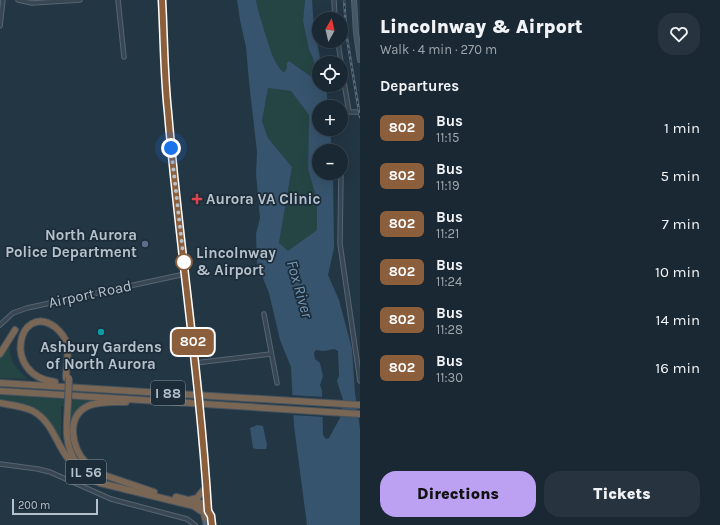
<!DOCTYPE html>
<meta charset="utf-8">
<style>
body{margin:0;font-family:Karla,sans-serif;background:#27343f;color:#f1f3f6;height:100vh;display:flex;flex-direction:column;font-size:15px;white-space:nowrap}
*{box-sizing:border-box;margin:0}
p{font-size:13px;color:#9fa6ac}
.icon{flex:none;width:22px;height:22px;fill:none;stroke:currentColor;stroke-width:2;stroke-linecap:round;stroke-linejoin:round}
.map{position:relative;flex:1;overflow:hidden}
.side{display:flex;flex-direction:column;background:#1a2833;width:360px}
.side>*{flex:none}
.badge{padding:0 8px;border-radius:6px;font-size:14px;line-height:26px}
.needle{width:26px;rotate:8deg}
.controls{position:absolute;left:312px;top:12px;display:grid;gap:8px}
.controls a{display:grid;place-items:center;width:36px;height:36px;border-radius:50%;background:#1a2833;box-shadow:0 4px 16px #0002,0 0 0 1px #38444e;font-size:20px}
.scale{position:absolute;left:12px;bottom:10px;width:86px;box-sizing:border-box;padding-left:4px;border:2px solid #b5c2cd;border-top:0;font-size:11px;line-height:14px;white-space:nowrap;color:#b5c2cd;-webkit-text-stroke:3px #1d2c39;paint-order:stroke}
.you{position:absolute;width:20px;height:20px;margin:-10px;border:3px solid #fff;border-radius:50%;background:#1a73e8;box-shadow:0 0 0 6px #1a73e833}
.map>.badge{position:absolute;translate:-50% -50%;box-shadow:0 0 0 2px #fff}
h2{padding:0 20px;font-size:15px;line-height:36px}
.round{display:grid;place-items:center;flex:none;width:42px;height:42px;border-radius:16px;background:#27343f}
.headline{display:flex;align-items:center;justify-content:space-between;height:68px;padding:0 20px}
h1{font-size:19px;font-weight:800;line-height:30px}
.primary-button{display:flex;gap:8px;margin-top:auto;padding:8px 20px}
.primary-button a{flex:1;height:46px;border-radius:16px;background:#bca0f2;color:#111;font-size:16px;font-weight:800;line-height:46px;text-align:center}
.primary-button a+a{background:#27343f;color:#f1f3f6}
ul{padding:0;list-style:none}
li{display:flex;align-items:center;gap:12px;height:48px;padding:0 20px}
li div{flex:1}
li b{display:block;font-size:15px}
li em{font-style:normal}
li .badge{min-width:44px;font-weight:700;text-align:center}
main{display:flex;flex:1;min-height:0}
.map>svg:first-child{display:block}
</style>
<main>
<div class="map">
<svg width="360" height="525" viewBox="0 0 360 525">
<rect width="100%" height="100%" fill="#233644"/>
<g fill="#254544">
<path d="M 256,0 L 305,0 L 303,21 L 309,50 L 313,58 L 318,78 L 316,80 L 289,61 L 285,72 L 283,73 C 272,61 270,48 265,33 C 262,22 258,12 256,0 Z"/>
<polygon points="268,88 291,91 309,115 308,169 317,200 317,230 288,252 279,243 292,167 268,138 262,121"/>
<path d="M 11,339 C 7,360 14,365 27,379 L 0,378 L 0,358 Z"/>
<polygon points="0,395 98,401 80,409 72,442 70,443 70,406 61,406 61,441 47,419 0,401"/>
</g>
<g fill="#36546d" fill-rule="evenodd">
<path d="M 237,0 L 256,0 C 258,12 262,22 265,33 C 270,47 272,61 283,72 L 285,72 L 287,67 L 287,63 L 289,61 L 316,80 L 318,78 L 313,58 L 309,50 L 303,21 L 305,0 L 312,0 L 314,27 L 321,63 L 319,63 L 319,85 L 326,85 L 328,107 L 319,107 L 319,129 L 330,129 L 332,151 L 319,151 L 319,173 L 333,173 L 334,248 L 328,275 L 339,300 L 352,349 L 355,393 L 360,429 L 360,525 L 307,525 L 294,426 L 291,367 L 280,340 L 269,293 L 257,263 L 256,234 L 260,218 L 256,174 L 257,152 L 249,82 L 246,47 L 240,20 ZM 268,88 L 291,91 L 309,115 L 308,169 L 317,200 L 317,230 L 288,251 L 279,243 L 292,167 L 268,138 L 262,121 ZM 334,349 L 338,351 L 339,376 L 337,381 L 343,400 L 340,418 L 329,438 L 326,439 L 323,435 L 322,390 L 320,385 L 323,376 L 320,363 L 315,359 L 314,353 L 316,350 L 324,351 Z"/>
<polygon points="257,425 263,426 267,445 266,449 256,449 253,448 250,428"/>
</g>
<polygon fill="#233644" points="290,395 324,397 325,417 292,415"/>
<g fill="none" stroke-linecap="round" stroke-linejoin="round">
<defs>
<g id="street">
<polyline points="18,0 32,3 80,0"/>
<polyline points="118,0 124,57"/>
<polyline points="334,0 335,19"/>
<polyline points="0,26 3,0"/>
<polyline points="338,41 341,63"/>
<polyline points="341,64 349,112 360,112"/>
<polyline points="341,173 340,244 360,381"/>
<polyline points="264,314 277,383"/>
<polyline points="0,325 13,313 27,308 185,274"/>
<polyline points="195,363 271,354"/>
<polyline points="0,464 38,469 50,472 111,499 187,519 195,525"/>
</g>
<polyline id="secondary" points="354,0 356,33 360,60"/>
<g id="primary">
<polyline points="162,0 168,113 197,380"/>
<polyline points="201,418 208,511 205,518 206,525"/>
<polyline points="208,511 211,516 212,525"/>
</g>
<g id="highway">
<polyline points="0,354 15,330"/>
<path d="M 55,382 C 0,375 19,301 55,327 C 61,332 65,337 67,344 C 69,355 66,367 66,378"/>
<polyline points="0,383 360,405"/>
<polyline points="0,391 360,414"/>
<path d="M 68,402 C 67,423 63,445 77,463"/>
<path d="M 126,402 C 114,402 99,401 88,406 C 65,417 72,448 86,463 C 89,467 94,470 98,473 L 154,492"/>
<path d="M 0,403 C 11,405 23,406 33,411 C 49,420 54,436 63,451 C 71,465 84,476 100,483 L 194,506 L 208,507"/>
<polyline points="176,497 204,504"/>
<polyline points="189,500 197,498 206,487"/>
<polyline points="195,507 204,513 205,518"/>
</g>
</defs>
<use href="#street" stroke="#566571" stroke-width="5.5"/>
<use href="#secondary" stroke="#566571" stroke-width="6"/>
<use href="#primary" stroke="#455360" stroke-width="7"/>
<use href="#highway" stroke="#43525e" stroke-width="8"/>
<use href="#street" stroke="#384753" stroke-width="3.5"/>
<use href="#secondary" stroke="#465767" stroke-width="4.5"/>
<use href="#primary" stroke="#566674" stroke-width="5"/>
<use href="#highway" stroke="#7a6654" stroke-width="6"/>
<defs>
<polyline id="rail" points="344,0 347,38 360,117"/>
</defs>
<use href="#rail" stroke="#5a6c7b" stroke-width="2.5"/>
<use href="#rail" stroke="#1d2c39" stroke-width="1" stroke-dasharray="3" stroke-linecap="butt"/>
<defs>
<polyline id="primary-bridge" points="197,380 201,418"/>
<polyline id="highway-bridge" points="68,402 69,378"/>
</defs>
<use href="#primary-bridge" stroke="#455360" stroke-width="7" stroke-linecap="butt"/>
<use href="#highway-bridge" stroke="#43525e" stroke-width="8" stroke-linecap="butt"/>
<use href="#primary-bridge" stroke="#566674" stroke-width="5"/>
<use href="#highway-bridge" stroke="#7a6654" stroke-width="6"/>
</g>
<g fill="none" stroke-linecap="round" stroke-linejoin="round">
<defs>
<path id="line" d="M 162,0 C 164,37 164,75 168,112 C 179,245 200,377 208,511 L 211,516 L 212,525"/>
</defs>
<use href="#line" stroke="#fff" stroke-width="9"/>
<use href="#line" stroke="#8b5e3c" stroke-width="6"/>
<polyline stroke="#b5c2cd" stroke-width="4" stroke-dasharray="0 7.2" points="171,148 184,262"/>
</g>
<path fill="#e0444e" stroke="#1d2c39" stroke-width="1.5" d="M195 193h4v4h4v4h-4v4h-4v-4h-4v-4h4z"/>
<circle fill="#5c6f8a" stroke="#1d2c39" stroke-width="1.5" cx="145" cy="244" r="4"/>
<circle fill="#fff" stroke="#8b5e3c" stroke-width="2" cx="184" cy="262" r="8"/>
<circle fill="#0f9aa8" stroke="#1d2c39" stroke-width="1.5" cx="101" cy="332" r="4"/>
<g text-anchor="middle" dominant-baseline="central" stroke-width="3.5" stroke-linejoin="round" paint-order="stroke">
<g fill="#1d2c39" stroke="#8795a1" stroke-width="1">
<rect x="151" y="381" width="34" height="24" rx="3"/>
<rect x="66" y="460" width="40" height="24" rx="3"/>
</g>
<g font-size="14" font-weight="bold" fill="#b5c2cd">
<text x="168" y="393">I 88</text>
<text x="86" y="472">IL 56</text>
</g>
<g font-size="15" font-weight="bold" fill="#b5c2cd" stroke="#1d2c39" text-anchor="start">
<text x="206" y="199">Aurora VA Clinic</text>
<text x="137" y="235" text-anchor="end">North Aurora<tspan x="137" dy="17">Police Department</tspan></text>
<text x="101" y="347" text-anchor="middle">Ashbury Gardens<tspan x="101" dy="17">of North Aurora</tspan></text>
</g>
<g font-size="15" font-weight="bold" fill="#b5c2cd" stroke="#1d2c39" text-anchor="start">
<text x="196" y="253">Lincolnway<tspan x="196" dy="17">&amp; Airport</tspan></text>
</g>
<g font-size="15" fill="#b5c2cd" stroke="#1d2c39">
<text transform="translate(90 294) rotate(-12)">Airport Road</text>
</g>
<g font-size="16" font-style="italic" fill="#7297b4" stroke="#1d2c39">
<text transform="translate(300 289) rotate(74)">Fox River</text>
</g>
</g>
</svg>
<div class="controls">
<a><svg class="needle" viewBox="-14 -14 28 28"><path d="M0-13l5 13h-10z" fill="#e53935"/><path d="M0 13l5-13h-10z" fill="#9fa6ac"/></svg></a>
<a><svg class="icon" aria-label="locate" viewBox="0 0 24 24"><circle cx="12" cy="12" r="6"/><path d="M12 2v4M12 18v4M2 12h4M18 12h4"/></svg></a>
<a>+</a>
<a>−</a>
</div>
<div class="scale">200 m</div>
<div class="you" style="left:171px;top:148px"></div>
<b class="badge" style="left:193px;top:342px;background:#8b5e3c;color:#fff">802</b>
</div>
<section class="side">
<div class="headline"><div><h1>Lincolnway &amp; Airport</h1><p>Walk · 4 min · 270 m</p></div><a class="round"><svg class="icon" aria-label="heart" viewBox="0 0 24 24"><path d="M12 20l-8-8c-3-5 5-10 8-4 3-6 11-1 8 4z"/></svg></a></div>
<h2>Departures</h2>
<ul>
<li><span class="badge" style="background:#8b5e3c;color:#fff">802</span><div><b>Bus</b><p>11:15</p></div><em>1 min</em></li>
<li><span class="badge" style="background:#8b5e3c;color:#fff">802</span><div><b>Bus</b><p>11:19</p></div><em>5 min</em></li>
<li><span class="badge" style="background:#8b5e3c;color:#fff">802</span><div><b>Bus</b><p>11:21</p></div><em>7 min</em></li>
<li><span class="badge" style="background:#8b5e3c;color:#fff">802</span><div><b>Bus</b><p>11:24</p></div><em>10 min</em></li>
<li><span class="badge" style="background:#8b5e3c;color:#fff">802</span><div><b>Bus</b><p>11:28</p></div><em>14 min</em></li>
<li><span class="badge" style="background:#8b5e3c;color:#fff">802</span><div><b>Bus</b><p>11:30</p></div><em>16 min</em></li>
</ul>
<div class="primary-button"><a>Directions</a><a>Tickets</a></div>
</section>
</main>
